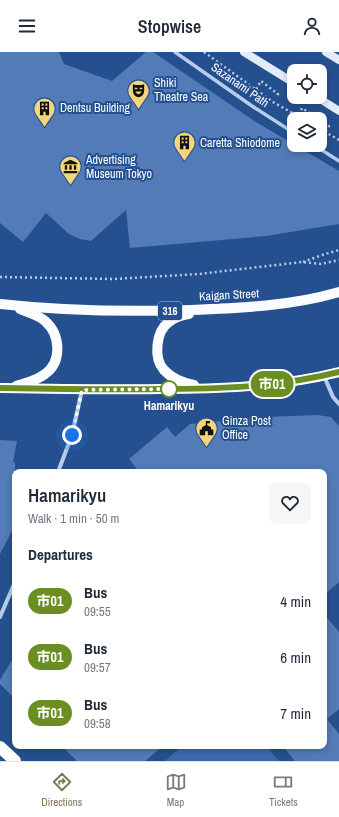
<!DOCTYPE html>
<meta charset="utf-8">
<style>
body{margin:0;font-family:"Archivo Narrow","Noto Sans JP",sans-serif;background:#f6f6f7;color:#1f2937;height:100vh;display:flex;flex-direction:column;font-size:15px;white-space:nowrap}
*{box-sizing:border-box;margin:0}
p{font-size:13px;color:#747a83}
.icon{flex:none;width:22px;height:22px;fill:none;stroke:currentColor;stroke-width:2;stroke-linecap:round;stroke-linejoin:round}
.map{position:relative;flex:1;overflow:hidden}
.details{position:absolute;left:12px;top:417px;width:315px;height:280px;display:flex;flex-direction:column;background:#fff;border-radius:8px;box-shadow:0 2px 6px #0003}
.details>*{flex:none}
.badge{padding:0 8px;border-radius:13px;font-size:14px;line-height:26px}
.tools{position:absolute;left:287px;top:12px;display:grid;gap:8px}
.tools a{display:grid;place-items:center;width:40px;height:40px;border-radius:8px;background:#fff;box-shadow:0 2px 6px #0003;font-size:20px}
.you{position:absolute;width:20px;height:20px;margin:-10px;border:3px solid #fff;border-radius:50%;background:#1a73e8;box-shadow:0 0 0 6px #1a73e833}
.map>.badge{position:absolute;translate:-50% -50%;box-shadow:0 0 0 2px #fff}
h2{padding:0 16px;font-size:15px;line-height:36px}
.round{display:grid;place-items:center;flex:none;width:42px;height:42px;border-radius:8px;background:#f6f6f7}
.overview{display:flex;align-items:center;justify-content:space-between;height:68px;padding:0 16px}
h1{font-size:19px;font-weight:600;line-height:30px}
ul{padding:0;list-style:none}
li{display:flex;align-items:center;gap:12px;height:56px;padding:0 16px}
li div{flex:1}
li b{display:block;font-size:15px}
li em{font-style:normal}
li .badge{min-width:44px;font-weight:700;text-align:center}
header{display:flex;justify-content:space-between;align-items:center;height:52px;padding:0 16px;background:#fff;font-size:18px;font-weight:600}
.tabs{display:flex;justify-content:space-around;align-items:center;height:56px;border-top:1px solid #e0e1e3;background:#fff;font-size:11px;color:#747a83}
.tabs a{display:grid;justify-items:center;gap:2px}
.tabs .active{color:#7f7655}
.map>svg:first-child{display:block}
</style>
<header><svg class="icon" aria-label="menu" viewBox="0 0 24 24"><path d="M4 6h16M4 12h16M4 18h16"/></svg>Stopwise<svg class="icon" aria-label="person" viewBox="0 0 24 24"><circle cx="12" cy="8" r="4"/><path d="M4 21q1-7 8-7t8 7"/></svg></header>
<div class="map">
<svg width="339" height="709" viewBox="0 0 339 709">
<rect width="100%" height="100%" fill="#25508f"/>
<polygon fill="#3a69ab" points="182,694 266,694 279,709 165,709"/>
<g fill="#527bb7">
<polygon points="0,0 59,0 64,12 112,29 146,0 153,0 256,70 339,119 339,172 266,184 130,196 126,158 91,189 80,187 69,182 46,161 23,190 0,171"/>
<polygon points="317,363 331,365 339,374 339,530 324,543 324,420 139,420 129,407 167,375 175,385 190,372 267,365"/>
<polygon points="0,388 17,389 13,410 15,411 15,473 0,502"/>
<polygon points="324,562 339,580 339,657 327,667 339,682 339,709 295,709 283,694 324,694"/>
<polygon points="15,603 15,647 0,632 0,628"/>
<polygon points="62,694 163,694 145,709 77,709"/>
</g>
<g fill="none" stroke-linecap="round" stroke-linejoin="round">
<g stroke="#b6cceb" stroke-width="2.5" stroke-dasharray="2 3" stroke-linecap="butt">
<polyline points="204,0 273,50 303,67"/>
<polyline points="256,37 261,29 278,42 277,43"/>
<polyline points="301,58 302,56 319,67"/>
<polyline points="320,68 329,74 325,80"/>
<polyline points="320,77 339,88"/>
<polyline points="303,210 322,203 339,198"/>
<polyline points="0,225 114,227 199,222 302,210 321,212 339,208"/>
</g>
<g stroke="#b6cceb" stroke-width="3.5">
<polyline points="175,0 252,54 294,81"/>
<polyline points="314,93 339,109"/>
</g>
<g stroke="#b6cceb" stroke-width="4">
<polyline points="324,324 333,345 339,352"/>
<polyline points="58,420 72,383 82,338"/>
<polyline points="0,565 15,530"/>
</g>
<g stroke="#e1ebf9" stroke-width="8">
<polyline points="244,0 294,31"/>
<polyline points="326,0 339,8"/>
<polyline points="317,45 339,59"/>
</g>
<g stroke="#fafcff" stroke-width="10">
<path d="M 0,252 C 64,259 127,260 191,258 C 241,256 291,254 339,240"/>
<path d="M 189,262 C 182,263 175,265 169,270 C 156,279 153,306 164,318 C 172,327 183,331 194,333"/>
<path d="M 16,334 C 26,331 36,329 45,322 C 62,310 61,283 45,269 C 38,263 29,261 20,257"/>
<path d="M 0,336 C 53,337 105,338 158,337 C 219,337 280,335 339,320"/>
</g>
<polyline stroke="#fff" stroke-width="12" points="0,695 15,709"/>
</g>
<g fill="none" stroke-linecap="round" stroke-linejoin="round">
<defs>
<path id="line" d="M 0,336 C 53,337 105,338 158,337 C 219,337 280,335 339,320"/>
</defs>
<use href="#line" stroke="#fff" stroke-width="9"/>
<use href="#line" stroke="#6b8e23" stroke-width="6"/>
<polyline stroke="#fff" stroke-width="4" stroke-dasharray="0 7.2" points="72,383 82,338 169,337"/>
</g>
<defs>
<symbol id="theatre-pin" viewBox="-11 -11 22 30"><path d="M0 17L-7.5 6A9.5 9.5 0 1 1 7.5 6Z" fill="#f5d57a" stroke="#25508f"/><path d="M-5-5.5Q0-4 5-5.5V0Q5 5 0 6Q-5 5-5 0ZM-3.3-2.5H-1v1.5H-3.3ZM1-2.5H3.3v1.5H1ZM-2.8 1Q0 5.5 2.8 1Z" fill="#111"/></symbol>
<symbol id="building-pin" viewBox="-11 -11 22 30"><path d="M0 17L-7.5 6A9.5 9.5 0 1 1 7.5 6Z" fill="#f5d57a" stroke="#25508f"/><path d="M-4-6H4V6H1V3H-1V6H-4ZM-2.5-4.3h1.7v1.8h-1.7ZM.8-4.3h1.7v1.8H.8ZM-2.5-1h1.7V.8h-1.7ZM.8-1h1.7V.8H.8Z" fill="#111"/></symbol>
<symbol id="museum-pin" viewBox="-11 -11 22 30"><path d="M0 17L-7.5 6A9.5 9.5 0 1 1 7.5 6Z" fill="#f5d57a" stroke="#25508f"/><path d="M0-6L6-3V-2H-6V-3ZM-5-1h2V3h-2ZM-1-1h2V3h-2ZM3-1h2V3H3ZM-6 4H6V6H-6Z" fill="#111"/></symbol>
<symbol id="civic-pin" viewBox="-11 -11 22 30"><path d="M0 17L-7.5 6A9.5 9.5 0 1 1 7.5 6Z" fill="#f5d57a" stroke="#25508f"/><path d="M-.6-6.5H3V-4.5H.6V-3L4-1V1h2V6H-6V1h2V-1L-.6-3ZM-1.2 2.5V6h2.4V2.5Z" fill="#111"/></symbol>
</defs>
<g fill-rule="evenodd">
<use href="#theatre-pin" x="126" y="26" width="25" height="34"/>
<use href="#building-pin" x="32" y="44" width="25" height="34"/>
<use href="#building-pin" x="172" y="78" width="25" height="34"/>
<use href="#museum-pin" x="58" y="102" width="25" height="34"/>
<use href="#civic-pin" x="194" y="364" width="25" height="34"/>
</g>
<circle fill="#fff" stroke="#6b8e23" stroke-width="2" cx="169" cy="337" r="8"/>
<g text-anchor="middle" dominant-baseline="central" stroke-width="4" stroke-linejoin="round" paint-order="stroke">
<rect fill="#25508f" stroke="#becadd" stroke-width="1" x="158" y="250" width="24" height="18" rx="3"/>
<g font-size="11" font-weight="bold" fill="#fff">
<text x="170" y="259">316</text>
</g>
<g font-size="12" fill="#fff" stroke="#25508f" text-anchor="start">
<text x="154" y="31">Shiki<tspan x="154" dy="14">Theatre Sea</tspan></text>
<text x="60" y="56">Dentsu Building</text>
<text x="200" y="91">Caretta Shiodome</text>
<text x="86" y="108">Advertising<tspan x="86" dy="14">Museum Tokyo</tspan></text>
<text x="222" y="369">Ginza Post<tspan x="222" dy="14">Office</tspan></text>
</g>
<g font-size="12" fill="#fff" stroke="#25508f">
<text transform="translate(240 33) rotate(35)">Sazanami Path</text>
<text transform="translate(229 243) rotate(-3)">Kaigan Street</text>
</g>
<g font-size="12" font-weight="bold" fill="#fff" stroke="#25508f">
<text x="169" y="354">Hamarikyu</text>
</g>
</g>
</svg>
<div class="tools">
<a><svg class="icon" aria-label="locate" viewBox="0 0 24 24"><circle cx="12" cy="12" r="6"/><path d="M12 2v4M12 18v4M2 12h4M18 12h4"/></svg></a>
<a><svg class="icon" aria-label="layers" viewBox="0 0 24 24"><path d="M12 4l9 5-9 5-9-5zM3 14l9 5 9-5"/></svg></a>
</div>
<div class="you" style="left:72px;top:383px"></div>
<b class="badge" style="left:272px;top:332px;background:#6b8e23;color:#fff">市01</b>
<section class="details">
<div class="overview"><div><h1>Hamarikyu</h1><p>Walk · 1 min · 50 m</p></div><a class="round"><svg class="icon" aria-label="heart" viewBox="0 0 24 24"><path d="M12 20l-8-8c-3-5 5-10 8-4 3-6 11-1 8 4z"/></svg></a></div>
<h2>Departures</h2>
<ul>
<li><span class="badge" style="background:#6b8e23;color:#fff">市01</span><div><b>Bus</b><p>09:55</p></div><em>4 min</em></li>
<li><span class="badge" style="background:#6b8e23;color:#fff">市01</span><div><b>Bus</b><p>09:57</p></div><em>6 min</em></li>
<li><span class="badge" style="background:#6b8e23;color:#fff">市01</span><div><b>Bus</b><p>09:58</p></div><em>7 min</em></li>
</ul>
</section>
</div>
<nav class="tabs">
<a class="active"><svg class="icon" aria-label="directions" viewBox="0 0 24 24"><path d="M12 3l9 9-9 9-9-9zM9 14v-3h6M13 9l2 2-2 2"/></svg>Directions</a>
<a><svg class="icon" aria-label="map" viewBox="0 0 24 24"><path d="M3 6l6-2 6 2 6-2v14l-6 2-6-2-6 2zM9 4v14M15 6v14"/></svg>Map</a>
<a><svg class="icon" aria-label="tickets" viewBox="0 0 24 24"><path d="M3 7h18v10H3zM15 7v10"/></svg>Tickets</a>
</nav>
